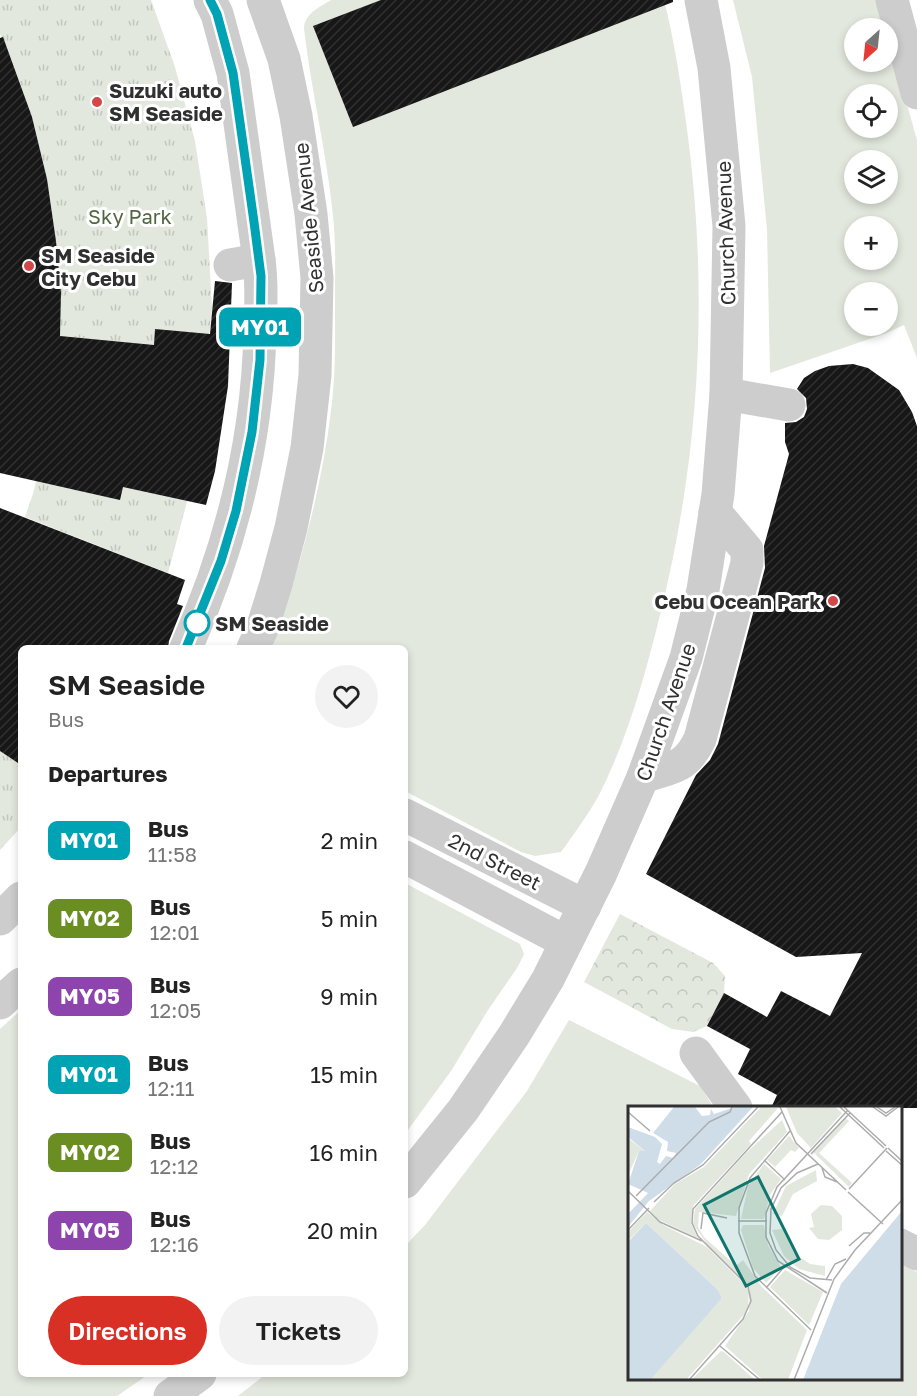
<!DOCTYPE html>
<meta charset="utf-8">
<style>
body{margin:0;font-family:"Golos Text",sans-serif;background:#f2f2f2;color:#222;height:100vh;display:flex;flex-direction:column;font-size:22px;white-space:nowrap}
*{box-sizing:border-box;margin:0}
p{font-size:20px;color:#767676}
.icon{flex:none;width:33px;height:33px;fill:none;stroke:currentColor;stroke-width:2;stroke-linecap:round;stroke-linejoin:round}
.map{position:relative;flex:1;overflow:hidden}
.sheet{position:absolute;left:18px;top:645px;width:390px;height:732px;display:flex;flex-direction:column;background:#fff;border-radius:9px;box-shadow:0 3px 9px #0003}
.sheet>*{flex:none}
.badge{padding:0 12px;border-radius:9px;font-size:21px;line-height:39px}
.needle{width:39px;rotate:207deg}
.controls{position:absolute;left:844px;top:18px;display:grid;gap:12px}
.controls a{display:grid;place-items:center;width:54px;height:54px;border-radius:50%;background:#fff;box-shadow:0 3px 9px #0003;font-size:30px}
.map>.badge{position:absolute;translate:-50% -50%;box-shadow:0 0 0 3px #fff}
h2{padding:0 30px;font-size:22px;line-height:54px}
.round{display:grid;place-items:center;flex:none;width:63px;height:63px;border-radius:32px;background:#f2f2f2}
.headline{display:flex;align-items:center;justify-content:space-between;height:102px;padding:0 30px}
h1{font-size:28px;font-weight:600;line-height:45px}
.action{display:flex;gap:12px;margin-top:auto;padding:12px 30px}
.action a{flex:1;height:69px;border-radius:36px;background:#d93025;color:#fff;font-size:24px;font-weight:600;line-height:69px;text-align:center}
.action a+a{background:#f2f2f2;color:#222}
ul{padding:0;list-style:none}
li{display:flex;align-items:center;gap:18px;height:78px;padding:0 30px}
li div{flex:1}
li b{display:block;font-size:22px}
li em{font-style:normal}
li .badge{min-width:66px;font-weight:700;text-align:center}
.map>svg:first-child{display:block}
</style>
<div class="map">
<svg width="917" height="1396" viewBox="0 0 917 1396">
<defs>
<pattern id="forest-crowns" width="20" height="18" patternUnits="userSpaceOnUse" patternTransform="scale(1.5)"><rect width="20" height="18" fill="#e2e8dd"/><path d="M2 6a3 3 0 1 1 6 0M12 15a3 3 0 1 1 6 0" fill="none" stroke="#c2c7be"/></pattern>
<pattern id="park-tufts" width="24" height="20" patternUnits="userSpaceOnUse" patternTransform="scale(1.5)"><rect width="24" height="20" fill="#e2e8dd"/><path d="M3 7l-1-3M5 7V3M7 7l1-3M15 17l-1-3M17 17v-4M19 17l1-3" fill="none" stroke="#c2c7be"/></pattern>
<pattern id="building-hatch" width="6" height="6" patternUnits="userSpaceOnUse" patternTransform="scale(1.5)"><rect width="6" height="6" fill="#171717"/><path d="M-1 1l2-2M0 6l6-6M5 7l2-2" fill="none" stroke="#303030"/></pattern>
</defs>
<rect width="100%" height="100%" fill="#fff"/>
<g fill="#e2e8dd" fill-rule="evenodd">
<path d="M 331,0 L 664,0 C 675,43 681,86 687,129 C 709,293 700,455 660,615 C 645,676 627,740 599,795 C 588,815 574,834 561,852 L 535,856 L 521,852 L 405,791 L 405,648 L 271,648 C 299,571 321,492 331,411 C 336,374 335,335 335,298 C 335,270 336,243 333,216 C 327,153 311,91 304,28 C 305,13 320,7 331,0 Z"/>
<path d="M 733,0 L 878,0 L 886,28 L 855,28 L 855,62 L 888,62 L 888,37 L 917,140 L 917,358 L 904,325 L 887,333 L 770,373 L 767,229 L 752,77 ZM 855,94 L 888,94 L 888,128 L 855,128 ZM 855,160 L 888,160 L 888,194 L 855,194 ZM 855,226 L 888,226 L 888,260 L 855,260 ZM 855,292 L 888,292 L 888,326 L 855,326 Z"/>
<polygon points="405,883 520,944 524,954 517,968 488,1010 451,1071 405,1134"/>
<polygon points="21,1010 21,1374 149,1374 117,1396 0,1396 0,1029"/>
<polygon points="569,1020 700,1086 714,1108 629,1108 629,1380 900,1380 901,1264 917,1272 917,1396 238,1396 266,1374 405,1374 405,1246 425,1225 527,1091"/>
</g>
<polygon fill="url(#forest-crowns)" points="620,914 713,963 725,976 724,993 707,1026 693,1032 672,1029 584,982"/>
<g fill="url(#park-tufts)">
<polygon points="0,0 151,0 175,67 195,141 207,218 212,308 195,472 168,573 25,517 33,494 50,424 61,292 56,241 47,179 32,117 0,34"/>
<polygon points="0,751 21,765 21,827 0,850"/>
</g>
<g fill="url(#building-hatch)">
<polygon points="381,0 673,0 673,2 353,127 313,26"/>
<polygon points="3,37 32,117 47,179 56,241 61,292 60,336 154,345 155,329 210,334 215,281 232,283 228,386 215,471 206,505 123,487 120,500 0,473 0,38"/>
<polygon points="853,364 868,368 899,390 912,412 917,426 917,1108 771,1108 777,1095 738,1074 750,1049 707,1026 724,993 767,1017 781,991 830,1016 862,953 796,957 646,874 696,775 710,760 718,744 765,568 764,546 789,454 785,442 785,423 796,422 804,417 807,409 806,398 797,389 804,378 815,371 829,366"/>
<polygon points="0,508 185,580 177,604 183,606 169,641 168,648 21,648 21,765 0,751"/>
</g>
<g fill="none" stroke-linecap="round" stroke-linejoin="round">
<g stroke="#cdcdcd" stroke-width="33">
<polyline points="892,0 917,93"/>
<polyline points="230,265 259,260"/>
<polyline points="726,394 789,405"/>
<path d="M 186,648 C 231,547 258,440 260,329 C 261,306 262,283 259,260 L 233,73 L 217,14 L 210,0"/>
<polyline points="253,648 262,629 276,584 291,528 307,448 315,375 317,278 311,214 296,116 284,59 263,0"/>
<path d="M 643,777 C 672,767 686,769 700,739 L 747,563 L 747,550 L 715,512"/>
<polyline points="405,815 585,906"/>
<polyline points="405,857 566,942"/>
<polyline points="0,919 21,898"/>
<polyline points="0,1003 21,984"/>
<polyline points="696,1053 736,1108"/>
<polyline points="405,1182 463,1110 514,1035 548,979 601,873 643,777 686,658 703,590 718,494 726,394 729,226 714,68 701,0"/>
<polyline points="900,1245 917,1254"/>
<polyline points="170,1396 200,1374"/>
</g>
</g>
<g fill="none" stroke-linecap="round" stroke-linejoin="round">
<defs>
<polyline id="line" points="186,648 221,561 236,511 252,432 260,360 261,276 254,222 233,73 217,14 210,0"/>
</defs>
<use href="#line" stroke="#fff" stroke-width="14"/>
<use href="#line" stroke="#00a3b4" stroke-width="9"/>
</g>
<g fill="#d24747" stroke="#fff" stroke-width="2">
<circle cx="97" cy="102" r="6"/>
<circle cx="29" cy="266" r="6"/>
<circle cx="833" cy="601" r="6"/>
</g>
<circle fill="#fff" stroke="#00a3b4" stroke-width="3" cx="197" cy="623" r="12"/>
<g text-anchor="middle" dominant-baseline="central" stroke-width="6" stroke-linejoin="round" paint-order="stroke">
<g font-size="20" font-weight="bold" fill="#303030" stroke="#fff" text-anchor="start">
<text x="109" y="90">Suzuki auto<tspan x="109" dy="23">SM Seaside</tspan></text>
<text x="41" y="255">SM Seaside<tspan x="41" dy="23">City Cebu</tspan></text>
<text x="821" y="601" text-anchor="end">Cebu Ocean Park</text>
</g>
<g font-size="20" fill="#516742" stroke="#fff">
<text x="130" y="216">Sky Park</text>
</g>
<g font-size="20" fill="#303030" stroke="#fff">
<text transform="translate(308 218) rotate(-96)">Seaside Avenue</text>
<text transform="translate(725 233) rotate(-92)">Church Avenue</text>
<text transform="translate(665 712) rotate(-71)">Church Avenue</text>
<text transform="translate(495 861) rotate(27)">2nd Street</text>
</g>
<g font-size="20" font-weight="bold" fill="#303030" stroke="#fff" text-anchor="start">
<text x="215" y="623">SM Seaside</text>
</g>
</g>
<g transform="translate(628 1106)">
<rect width="274" height="274" fill="#fff"/>
<path d="M 133,1 L 150,2 L 121,35 L 123,38 L 65,100 L 63,118 L 70,132 L 29,113 L 22,105 L 47,78 L 76,61 ZM 158,1 L 207,1 L 214,7 L 183,42 L 169,27 ZM 217,12 L 221,15 L 191,47 L 224,77 L 221,81 L 185,46 ZM 154,14 L 159,26 L 121,68 L 108,110 L 71,106 L 70,121 L 76,131 L 108,160 L 115,154 L 134,181 L 179,224 L 160,274 L 135,274 L 97,240 L 121,205 L 122,183 L 79,138 L 65,118 L 67,103 L 118,47 ZM 161,30 L 171,42 L 167,46 L 163,44 L 147,61 L 139,54 ZM 1,33 L 17,45 L 11,45 L 0,69 ZM 136,58 L 153,73 L 142,89 L 136,113 L 113,113 L 120,80 ZM 19,106 L 35,119 L 79,141 L 121,183 L 120,204 L 58,274 L 19,274 L 94,192 L 90,184 L 18,117 L 0,135 L 0,126 ZM 136,119 L 140,139 L 153,161 L 138,177 L 125,162 L 113,124 L 115,119 ZM 93,245 L 96,246 L 127,274 L 63,274 Z" fill="#e2e8dd"/>
<path d="M 188,64 L 189,75 L 165,88 L 154,110 L 145,108 L 158,80 ZM 193,99 L 204,100 L 214,110 L 214,124 L 201,134 L 190,133 L 181,122 L 186,121 L 183,108 ZM 154,123 L 166,147 L 182,158 L 197,160 L 197,170 L 171,163 L 156,150 L 144,124 ZM 157,164 L 195,186 L 181,219 L 142,181 Z" fill="#e2e8dd"/>
<path d="M 46,1 L 67,1 L 74,10 L 82,9 L 83,3 L 86,8 L 107,1 L 125,1 L 73,58 L 21,95 L 0,121 L 0,108 L 20,87 L 0,78 L 11,45 L 17,45 L 0,31 L 0,21 L 27,31 L 34,38 L 29,56 L 32,58 L 38,50 L 45,52 L 48,47 L 39,45 L 40,36 L 25,27 ZM 274,105 L 274,274 L 175,274 L 213,178 ZM 18,117 L 90,184 L 94,192 L 22,274 L 0,274 L 0,136 Z" fill="#cfdde9"/>
<path fill="none" stroke="#acacac" stroke-width="1.5" d="M 152,1 L 168,37 L 218,84M 212,1 L 256,42M 216,1 L 258,40M 245,1 L 258,10 L 270,1M 249,1 L 258,7 L 267,1M 0,6 L 22,25M 162,25 L 122,72 L 111,102 L 111,127 L 127,170 L 183,224M 260,42 L 275,56M 258,45 L 275,60M 183,48 L 222,7M 136,54 L 157,74M 190,58 L 169,67 L 153,82 L 143,103 L 142,127 L 148,144 L 162,161 L 182,172 L 204,174M 194,62 L 197,71 L 209,76M 221,83 L 259,42M 0,85 L 32,116 L 74,135M 220,86 L 255,118M 8,90 L 81,16 L 102,6 L 104,1M 26,96 L 46,77 L 75,59 L 130,1M 110,115 L 139,115M 73,123 L 75,107 L 99,112M 0,124 L 21,102M 221,140 L 236,127 L 242,127M 198,174 L 207,158 L 218,153M 138,182 L 157,160M 199,187 L 150,155 L 138,131 L 138,107 L 149,81 L 220,4M 92,240 L 132,274M 61,274 L 115,213 L 123,195 L 120,180 L 70,130 L 64,117 L 65,103 L 154,6M 166,274 L 206,173 L 227,144 L 275,93"/>
<path fill="#0f766e" fill-opacity="0.15" stroke="#0f766e" stroke-width="3" d="M 130,71 L 171,153 L 118,180 L 76,99 Z"/>
<rect width="274" height="274" fill="none" stroke="#303030" stroke-width="3"/>
</g>
</svg>
<div class="controls">
<a><svg class="needle" viewBox="-14 -14 28 28"><path d="M0-13l5 13h-10z" fill="#e53935"/><path d="M0 13l5-13h-10z" fill="#767676"/></svg></a>
<a><svg class="icon" aria-label="locate" viewBox="0 0 24 24"><circle cx="12" cy="12" r="6"/><path d="M12 2v4M12 18v4M2 12h4M18 12h4"/></svg></a>
<a><svg class="icon" aria-label="layers" viewBox="0 0 24 24"><path d="M12 4l9 5-9 5-9-5zM3 14l9 5 9-5"/></svg></a>
<a>+</a>
<a>−</a>
</div>
<b class="badge" style="left:260px;top:327px;background:#00a3b4;color:#fff">MY01</b>
<section class="sheet">
<div class="headline"><div><h1>SM Seaside</h1><p>Bus</p></div><a class="round"><svg class="icon" aria-label="heart" viewBox="0 0 24 24"><path d="M12 20l-8-8c-3-5 5-10 8-4 3-6 11-1 8 4z"/></svg></a></div>
<h2>Departures</h2>
<ul>
<li><span class="badge" style="background:#00a3b4;color:#fff">MY01</span><div><b>Bus</b><p>11:58</p></div><em>2 min</em></li>
<li><span class="badge" style="background:#6b8e23;color:#fff">MY02</span><div><b>Bus</b><p>12:01</p></div><em>5 min</em></li>
<li><span class="badge" style="background:#8e44ad;color:#fff">MY05</span><div><b>Bus</b><p>12:05</p></div><em>9 min</em></li>
<li><span class="badge" style="background:#00a3b4;color:#fff">MY01</span><div><b>Bus</b><p>12:11</p></div><em>15 min</em></li>
<li><span class="badge" style="background:#6b8e23;color:#fff">MY02</span><div><b>Bus</b><p>12:12</p></div><em>16 min</em></li>
<li><span class="badge" style="background:#8e44ad;color:#fff">MY05</span><div><b>Bus</b><p>12:16</p></div><em>20 min</em></li>
</ul>
<div class="action"><a>Directions</a><a>Tickets</a></div>
</section>
</div>
